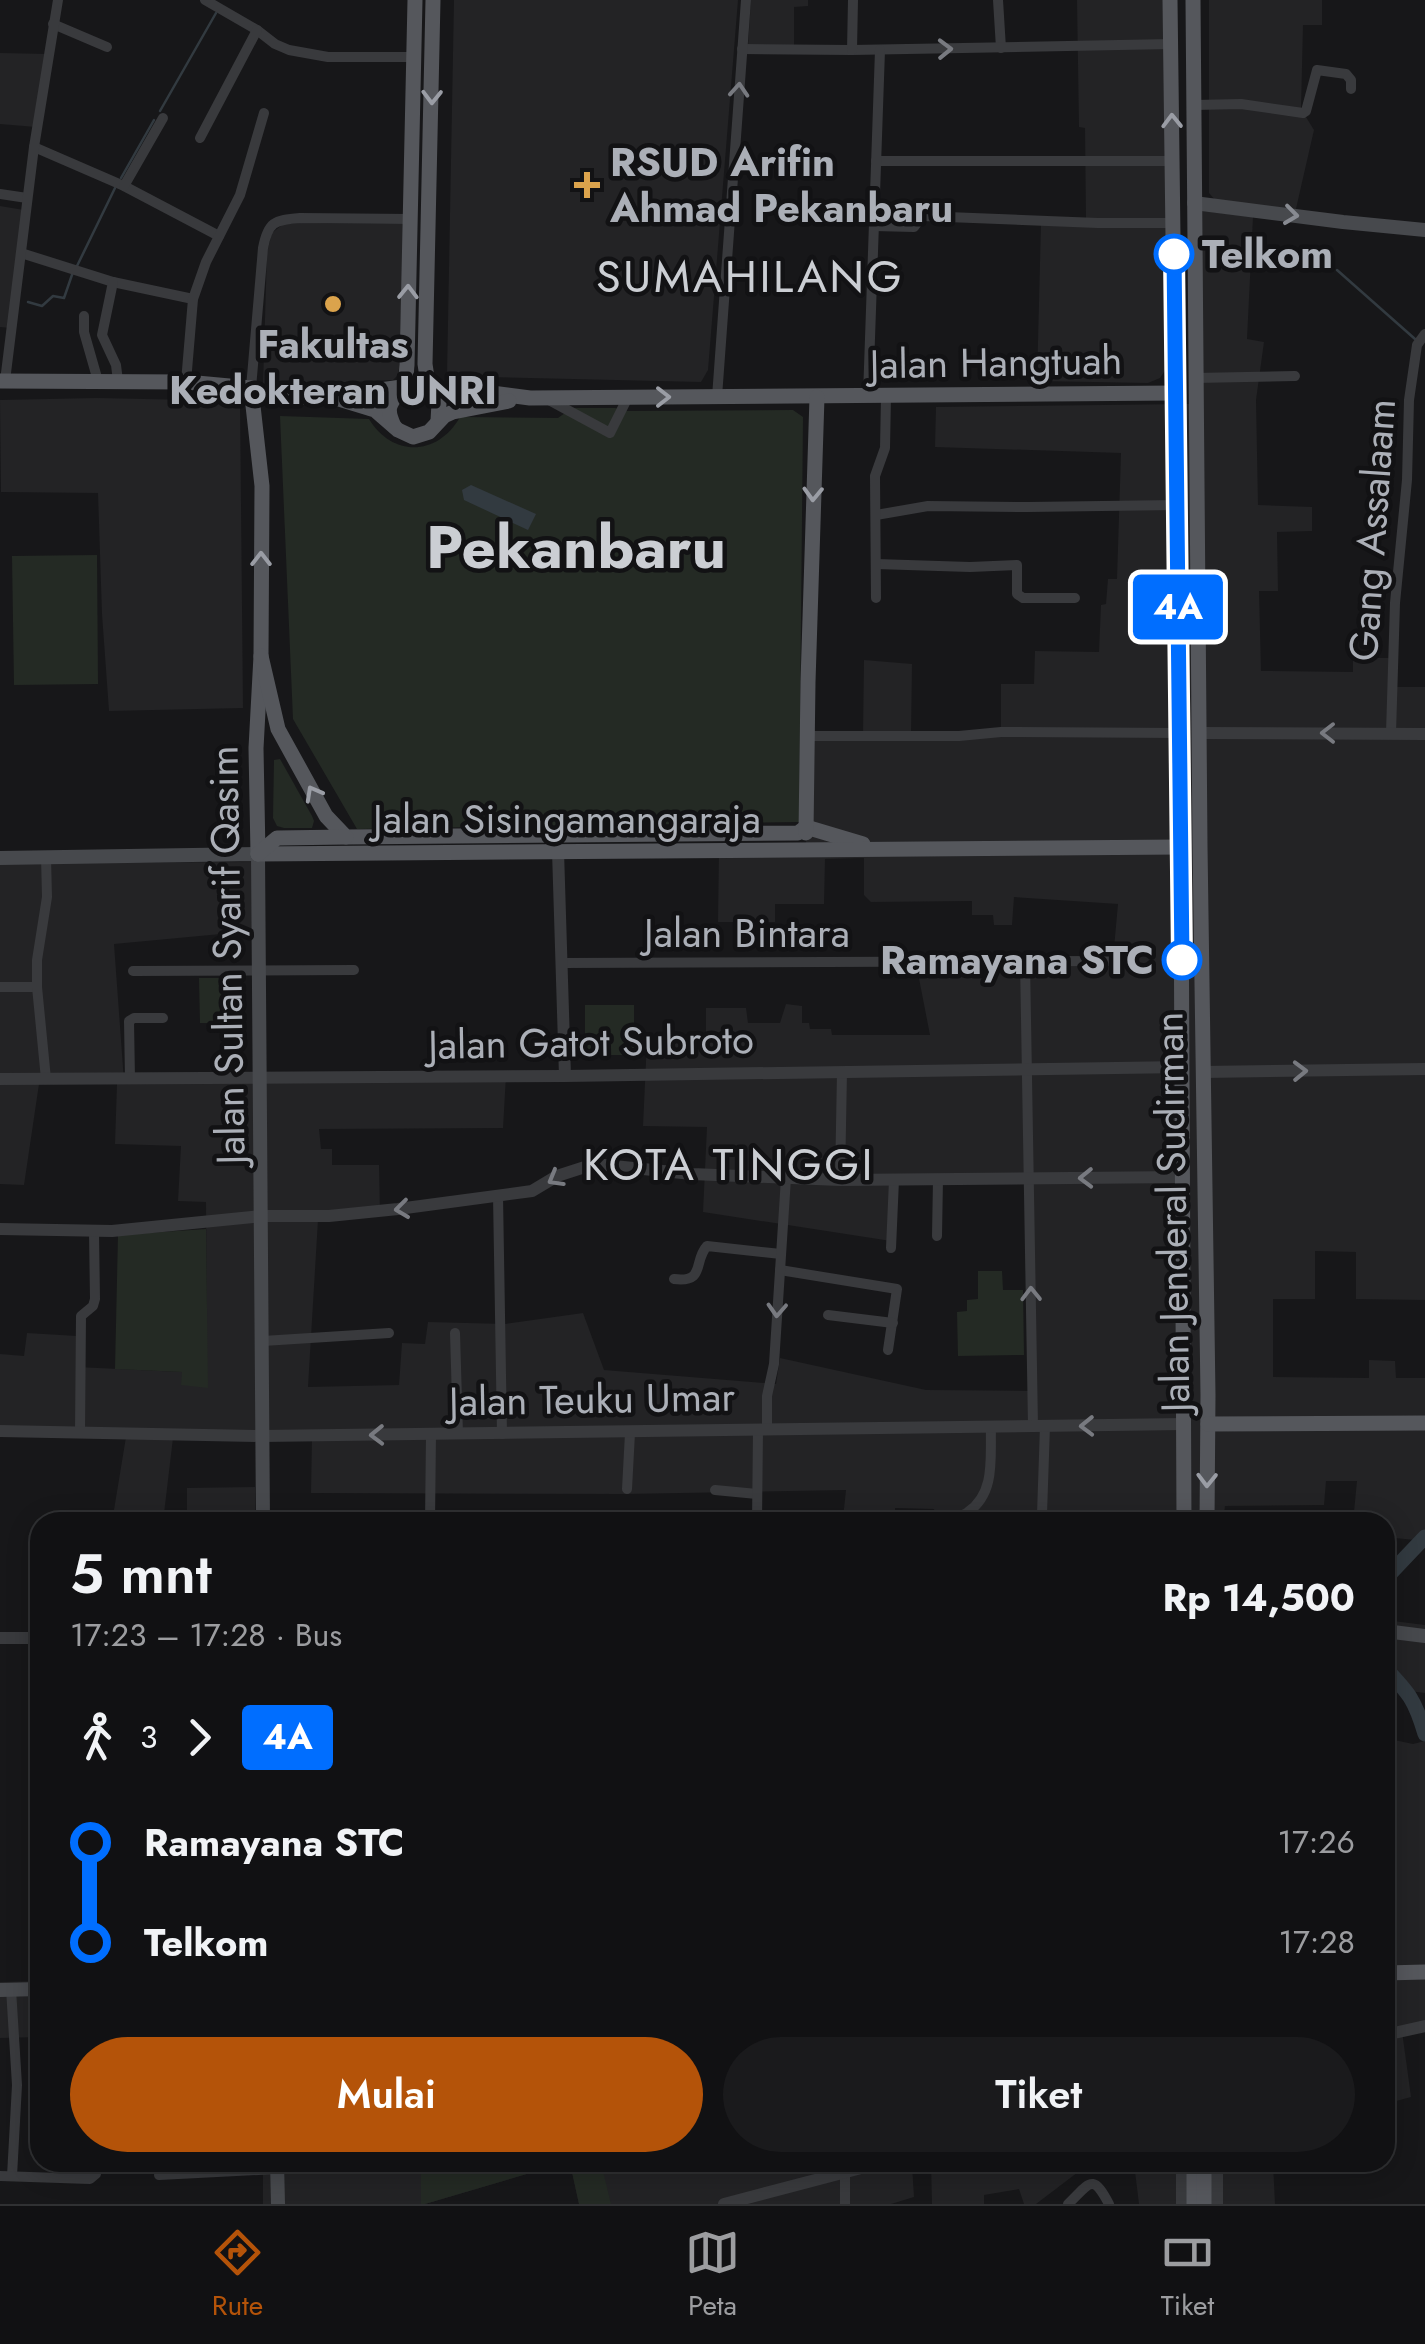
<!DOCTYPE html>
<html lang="id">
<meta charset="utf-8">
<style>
body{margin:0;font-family:Jost,sans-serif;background:#1a1a1c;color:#f1f3f6;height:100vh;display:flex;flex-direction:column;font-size:38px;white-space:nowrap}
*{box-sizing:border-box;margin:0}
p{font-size:32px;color:#9c9da0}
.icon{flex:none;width:55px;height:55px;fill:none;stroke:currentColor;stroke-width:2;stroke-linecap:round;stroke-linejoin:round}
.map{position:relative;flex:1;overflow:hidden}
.drawer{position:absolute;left:30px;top:1512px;width:1365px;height:660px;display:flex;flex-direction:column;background:#111113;border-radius:30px;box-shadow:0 5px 25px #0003,0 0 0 2px #303133}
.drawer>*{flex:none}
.badge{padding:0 20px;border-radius:8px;font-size:35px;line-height:65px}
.map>.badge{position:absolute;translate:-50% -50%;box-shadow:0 0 0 5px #fff}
.legs{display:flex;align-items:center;gap:15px;height:110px;padding:0 40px;font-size:32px}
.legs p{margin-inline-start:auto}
.summary{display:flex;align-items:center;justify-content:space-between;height:170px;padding:0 40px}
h1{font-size:55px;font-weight:600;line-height:75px}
.cta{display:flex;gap:20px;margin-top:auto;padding:20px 40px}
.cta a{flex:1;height:115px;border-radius:60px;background:#b45309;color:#fff;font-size:40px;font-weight:600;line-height:115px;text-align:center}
.cta a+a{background:#1a1a1c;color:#f1f3f6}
ul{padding:0 40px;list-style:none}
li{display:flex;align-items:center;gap:35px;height:100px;font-size:38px}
li i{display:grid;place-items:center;width:15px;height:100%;margin:0 12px;background:currentColor}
li i::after{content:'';width:25px;height:25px;margin:-12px;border:8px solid;border-radius:50%;background:#111113}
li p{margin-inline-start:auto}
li:first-child i{background:linear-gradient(#0000 50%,currentColor 0)}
li:last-child i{background:linear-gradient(currentColor 50%,#0000 0)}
.tabs{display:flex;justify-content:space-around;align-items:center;height:140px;border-top:2px solid #303133;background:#111113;font-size:28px;color:#9c9da0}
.tabs a{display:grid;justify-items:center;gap:5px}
.tabs .current{color:#b45309}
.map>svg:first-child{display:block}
</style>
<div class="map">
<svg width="1425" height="2204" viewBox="0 0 1425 2204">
<rect width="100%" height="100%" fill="#171719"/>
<g fill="#232325">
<polygon points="454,0 738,0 708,370 701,382 447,376"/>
<polygon points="751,0 808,0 808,6 794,7 794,47 748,47"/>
<polygon points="1077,0 1172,0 1169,222 1086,221 1085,128 1079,127"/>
<polygon points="1209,0 1322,0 1322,25 1303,25 1301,109 1314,130 1295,213 1216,201 1209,193"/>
<polygon points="0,53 48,54 36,127 0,124"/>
<polygon points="0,206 24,210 11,328 0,327"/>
<polygon points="1188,209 1253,217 1247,339 1264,342 1256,400 1258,505 1312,507 1312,531 1277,532 1278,591 1259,591 1261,671 1353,672 1353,658 1390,658 1390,687 1425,687 1425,1300 1356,1299 1356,1252 1315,1251 1315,1299 1273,1299 1273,1377 1369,1378 1369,1360 1395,1361 1396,1378 1425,1378 1425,1541 1385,1537 1385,1522 1353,1522 1357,1481 1326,1481 1324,1505 1225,1506 1223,1522 935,1522 934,1509 895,1508 895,1522 869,1522 868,1518 843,1518 846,1490 626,1494 311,1493 312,1437 173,1438 163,1522 112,1522 126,1437 0,1435 0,1354 24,1356 27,1333 77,1336 77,1367 182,1372 207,1387 206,1202 178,1201 181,1146 115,1144 117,1084 39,1084 24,1185 0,1184 0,863 252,862 253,931 114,944 124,1081 506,1076 503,1128 319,1129 321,1149 332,1149 332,1165 379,1165 380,1214 318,1220 308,1387 399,1385 402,1343 425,1344 428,1322 505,1324 583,1313 604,1370 776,1384 780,1358 926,1390 1032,1391 1029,1179 895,1180 891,1241 703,1212 707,1127 643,1126 647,1040 706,1040 706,1008 746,1008 748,1023 780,1023 786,1004 802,1006 802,1023 809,1023 810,1029 831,1029 832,1035 930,1035 916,963 1113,959 1118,904 1014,897 1012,925 994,925 993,915 972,915 972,901 871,902 864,895 864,858 825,859 824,904 775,904 775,922 718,922 719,850 806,850 807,732 863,735 864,660 912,664 911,736 1001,732 1001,684 1034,684 1035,651 1099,652 1101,605 1106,604 1108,579 1117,579 1121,453 935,447 936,407 1189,404"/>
<polygon points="296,223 404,224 399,369 397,376 393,380 263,386 267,252 272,233 282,225"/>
<polygon points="1041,224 1166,228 1166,369 1160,378 1148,383 1037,381"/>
<polygon points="97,398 240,401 243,708 109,711 102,614 98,493 1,492 0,400"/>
<polygon points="255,1487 255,1522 187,1522 187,1488"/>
<polygon points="1385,1620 1425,1625 1425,1693 1385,1688"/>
<polygon points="1385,1738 1413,1744 1425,1741 1425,2025 1402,2031 1411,2097 1385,2104"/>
<polygon points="40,1981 40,2037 0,2038 0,1982"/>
<polygon points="263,2163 564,2163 425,2204 263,2204"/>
<polygon points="570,2163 920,2163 912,2165 914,2197 891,2204 579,2204"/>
<polygon points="931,2163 931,2162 1090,2163 1036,2204 1024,2204 1019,2189 984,2195 984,2204 932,2204"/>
<polygon points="1134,2163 1273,2163 1275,2204 1139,2204"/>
</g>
<g fill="#242a24">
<path d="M 572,408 L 615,408 L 627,411 L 793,410 L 803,417 L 799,822 L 357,829 L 293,719 L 280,416 L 369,419 C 393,458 438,456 460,417 L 558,418 Z"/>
<polygon points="97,555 98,684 14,685 12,556"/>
<polygon points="280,759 312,816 314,821 312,828 284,828 277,826 273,818 274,760"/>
<polygon points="199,978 224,978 224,1023 200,1023"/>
<rect x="585" y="1005" width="49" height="50"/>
<polygon points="206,1229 208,1388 181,1385 182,1372 115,1369 118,1235"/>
<polygon points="978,1271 1002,1271 1003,1290 1023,1290 1024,1355 958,1356 957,1312 967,1311 967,1300 978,1299"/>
<polygon points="421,2163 421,2162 564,2163 425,2204 421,2204"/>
<polygon points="570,2163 601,2163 611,2204 579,2204"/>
</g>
<polygon fill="#323a40" points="471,485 536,514 528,530 464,500 462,490"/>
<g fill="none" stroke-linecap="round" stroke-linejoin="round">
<g stroke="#323a40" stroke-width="2.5">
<polyline points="160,111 216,13"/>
<polyline points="121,178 154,120"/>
<polyline points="77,266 115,188"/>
<polyline points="1337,270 1415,339"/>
<polyline points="28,302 42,306 53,296 64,298 73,272"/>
</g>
<g stroke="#323a40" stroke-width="15">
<polyline points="1385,1579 1425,1537"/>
<path d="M 1385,1668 C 1409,1693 1415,1700 1425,1734"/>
</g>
<g stroke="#393a3d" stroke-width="10">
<polyline points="205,0 257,30 275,44 289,50 328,57 413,57"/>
<polyline points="998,0 1001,48"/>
<polyline points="53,24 107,47"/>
<polyline points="742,49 852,50 1171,44"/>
<polyline points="852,50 853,0"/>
<polyline points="1194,105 1241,104 1303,113 1306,111 1317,70 1346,74 1351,80 1351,89"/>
<polyline points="200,138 257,30"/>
<polyline points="34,147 124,186 219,236"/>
<polyline points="876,161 1173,161"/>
<polyline points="124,186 163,118"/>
<polyline points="0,194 27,198"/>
<polyline points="874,226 914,227 922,216 1098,223 1174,223"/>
<polyline points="21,253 113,282 193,299"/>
<polyline points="113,282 102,335 116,365 118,381"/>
<polyline points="84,316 84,332 98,381"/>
<polyline points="1195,378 1295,376"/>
<polyline points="5,381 34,147 58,0"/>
<polyline points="186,382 193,299 206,262 240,195 264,113"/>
<path d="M 251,388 L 263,248 C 268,222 274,220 300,218 L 410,219"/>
<polyline points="868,396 880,50"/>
<polyline points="717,397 746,0"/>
<polyline points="549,400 610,433 628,397"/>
<polyline points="876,515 928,506 1028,507 1177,505"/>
<polyline points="876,564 970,567 1017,565 1017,594 1023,598 1075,598"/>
<polyline points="876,598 875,476 885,448 886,396"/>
<polyline points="807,732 813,736 959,736 1001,732 1179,733"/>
<polyline points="1391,733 1395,603 1407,480 1409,400 1417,345 1425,334"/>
<polyline points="1025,961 1033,1426"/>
<polyline points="562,963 1113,961"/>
<polyline points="133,971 354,970"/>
<polyline points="0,987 37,987"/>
<polyline points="46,1079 37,987 37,960 47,897 46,857"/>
<polyline points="130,1079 129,1021 134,1018 163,1018"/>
<polyline points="840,1180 842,1072"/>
<polyline points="498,1195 502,1434"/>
<polyline points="937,1236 938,1179"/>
<polyline points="891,1248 894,1180"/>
<polyline points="780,1270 897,1289 888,1350"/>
<path d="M 674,1279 C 706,1283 693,1261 707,1246 L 781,1254"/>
<polyline points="828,1315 893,1323"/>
<polyline points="455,1333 458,1434"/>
<polyline points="263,1341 389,1333"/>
<polyline points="767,1430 767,1396 774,1364 786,1178"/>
<polyline points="80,1432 81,1316 93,1306 95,1299 94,1232"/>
<polyline points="627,1489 630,1433"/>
<polyline points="715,1490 757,1494"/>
<polyline points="430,1522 431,1434"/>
<polyline points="757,1522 758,1430"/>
<path d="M 946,1522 C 953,1518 961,1517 968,1512 C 996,1493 990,1457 991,1427"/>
<polyline points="1024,1522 1036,1519 1042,1514 1045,1426"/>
<polyline points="11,1989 17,2085 12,2176"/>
<polyline points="159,2175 278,2169"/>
<polyline points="0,2176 90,2179 96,2174 98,2162"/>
<polyline points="845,2204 845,2172"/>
<path d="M 1068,2204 C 1090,2183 1092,2172 1109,2204"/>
</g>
<g stroke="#393a3d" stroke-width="12">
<polyline points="1199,733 1425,734"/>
<polyline points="558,851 565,1076"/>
<polyline points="1203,1072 1425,1069"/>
<polyline points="0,1079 565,1076 1183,1067"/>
<polyline points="0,1229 112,1231 262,1216 329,1216 398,1209 532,1191 557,1176 588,1166 604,1165 692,1174 840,1180 1184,1177"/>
<polyline points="0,1431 262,1436 1184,1424"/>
<polyline points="0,1638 40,1638"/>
<polyline points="1385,2035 1425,2026"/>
<polyline points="1182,2162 1182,2204"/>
<polyline points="1217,2162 1217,2204"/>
<polyline points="724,2204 884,2162"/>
</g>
<g stroke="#47494d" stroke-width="14">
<polyline points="1194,203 1343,222 1425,230"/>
<polyline points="0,858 258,854 263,1522"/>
<polyline points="1385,1631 1425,1636"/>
<polyline points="0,1990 40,1989"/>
<polyline points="277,2162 278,2204"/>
</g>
<g stroke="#55575c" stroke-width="15">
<polyline points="433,0 425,364 428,384 439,403 438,421"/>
<polyline points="1170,0 1181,867 1184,1522"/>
<polyline points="1193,0 1200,846 1208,1395 1207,1522"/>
<polyline points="0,381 186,382 251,388 276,398 330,397 416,385 431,391 476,391 530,398 1176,393"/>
<polyline points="251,388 262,486 261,656 256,748 258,854"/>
<polyline points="339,399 375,410 398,430 413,437 429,432 444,416 453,412 509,401"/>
<path d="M 394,426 C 385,407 390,404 401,389 C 407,382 406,373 407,365 L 415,0"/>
<polyline points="261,656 278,729 326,816 346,837 798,833 806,827 863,844"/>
<polyline points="806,833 808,682 817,397"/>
<polyline points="258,854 1181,847"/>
<polyline points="258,854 277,838 346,837"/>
<polyline points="1208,1424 1425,1423"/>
<polyline points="1385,1973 1425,1972"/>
<polyline points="1194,2162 1194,2204"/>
<polyline points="1204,2162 1204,2204"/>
</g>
</g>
<defs><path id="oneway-chevron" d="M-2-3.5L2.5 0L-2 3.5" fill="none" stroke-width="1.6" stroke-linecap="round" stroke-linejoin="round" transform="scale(2.5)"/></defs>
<g stroke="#787a80">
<use href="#oneway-chevron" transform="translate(945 49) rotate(-1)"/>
<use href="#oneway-chevron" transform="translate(739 90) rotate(-86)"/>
<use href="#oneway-chevron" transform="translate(1328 733) rotate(-180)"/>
<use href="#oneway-chevron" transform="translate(1300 1071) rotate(-1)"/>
<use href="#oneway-chevron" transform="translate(1086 1178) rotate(179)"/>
<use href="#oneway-chevron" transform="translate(555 1179) rotate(150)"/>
<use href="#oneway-chevron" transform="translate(402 1209) rotate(173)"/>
<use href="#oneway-chevron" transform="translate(1031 1294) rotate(-91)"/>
<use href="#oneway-chevron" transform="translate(777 1310) rotate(93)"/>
<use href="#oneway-chevron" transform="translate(1087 1426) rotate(179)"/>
<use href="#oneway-chevron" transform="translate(377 1435) rotate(179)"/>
</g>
<g stroke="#9a9da5">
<use href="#oneway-chevron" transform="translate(432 97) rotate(91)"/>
<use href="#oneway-chevron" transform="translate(1172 121) rotate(-91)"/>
<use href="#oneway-chevron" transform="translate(408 292) rotate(-89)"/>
<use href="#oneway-chevron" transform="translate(663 397)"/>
<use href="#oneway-chevron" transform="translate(813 494) rotate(92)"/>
<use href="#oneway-chevron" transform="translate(261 559) rotate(-90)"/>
<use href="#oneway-chevron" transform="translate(313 793) rotate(-119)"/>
<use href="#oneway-chevron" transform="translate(1207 1480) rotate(91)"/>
</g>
<use stroke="#888b92" href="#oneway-chevron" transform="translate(1291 215) rotate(7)"/>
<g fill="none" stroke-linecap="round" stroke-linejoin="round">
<defs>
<polyline id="line-1" points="1174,254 1182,960"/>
</defs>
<use href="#line-1" stroke="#fff" stroke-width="22"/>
<use href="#line-1" stroke="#006eff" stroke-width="15"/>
</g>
<g fill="#dba34c" stroke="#121214" stroke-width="4">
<path d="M582 170h10v10h10v10h-10v10h-10v-10h-10v-10h10z"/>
<circle cx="333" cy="304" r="10"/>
</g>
<g fill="#fff" stroke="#006eff" stroke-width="5">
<circle cx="1174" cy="254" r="18"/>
<circle cx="1182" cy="960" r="18"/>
</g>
<g text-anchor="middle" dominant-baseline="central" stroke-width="9" stroke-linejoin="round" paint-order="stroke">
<g font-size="40" font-weight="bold" fill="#abafb7" stroke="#121214" text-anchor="start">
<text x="610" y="162">RSUD Arifin<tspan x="610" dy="46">Ahmad Pekanbaru</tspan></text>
<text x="333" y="344" text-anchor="middle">Fakultas<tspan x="333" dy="46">Kedokteran UNRI</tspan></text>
</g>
<g font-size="40" font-weight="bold" fill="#abafb7" stroke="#121214" text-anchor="start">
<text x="1202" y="254">Telkom</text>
<text x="1154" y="960" text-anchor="end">Ramayana STC</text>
</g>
<g font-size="40" fill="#abafb7" stroke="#121214">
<text transform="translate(996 362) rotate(-1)">Jalan Hangtuah</text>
<text transform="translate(1372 530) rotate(-86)">Gang Assalaam</text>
<text x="567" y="819">Jalan Sisingamangaraja</text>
<text x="747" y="933">Jalan Bintara</text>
<text transform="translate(227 955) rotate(-91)">Jalan Sultan Syarif Qasim</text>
<text transform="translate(591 1042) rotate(-1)">Jalan Gatot Subroto</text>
<text transform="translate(1172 1212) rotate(-91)">Jalan Jenderal Sudirman</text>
<text transform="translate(592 1399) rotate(-1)">Jalan Teuku Umar</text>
</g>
<g font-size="45" letter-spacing="2.5" fill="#cbced3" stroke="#121214">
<text x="750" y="276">SUMAHILANG</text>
<text x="729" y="1164">KOTA TINGGI</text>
</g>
<g font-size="60" font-weight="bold" fill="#cbced3" stroke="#121214">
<text x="576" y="547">Pekanbaru</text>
</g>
</g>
</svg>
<b class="badge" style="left:1178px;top:607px;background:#006eff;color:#fff">4A</b>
<section class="drawer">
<div class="summary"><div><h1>5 mnt</h1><p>17:23 – 17:28 · Bus</p></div><b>Rp 14,500</b></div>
<div class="legs"><svg class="icon" aria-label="walk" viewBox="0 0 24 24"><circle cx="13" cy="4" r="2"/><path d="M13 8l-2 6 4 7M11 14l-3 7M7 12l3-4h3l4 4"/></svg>3<svg class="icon" aria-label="forward" viewBox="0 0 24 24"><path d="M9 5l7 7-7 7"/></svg><b class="badge" style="background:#006eff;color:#fff">4A</b></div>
<ul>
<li><i style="color:#006eff"></i><b>Ramayana STC</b><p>17:26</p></li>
<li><i style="color:#006eff"></i><b>Telkom</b><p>17:28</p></li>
</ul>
<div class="cta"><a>Mulai</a><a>Tiket</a></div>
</section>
</div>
<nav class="tabs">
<a class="current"><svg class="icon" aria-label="directions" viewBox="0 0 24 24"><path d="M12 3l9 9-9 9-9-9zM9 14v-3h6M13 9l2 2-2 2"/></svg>Rute</a>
<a><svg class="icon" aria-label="map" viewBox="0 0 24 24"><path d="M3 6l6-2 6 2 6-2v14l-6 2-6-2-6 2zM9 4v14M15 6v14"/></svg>Peta</a>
<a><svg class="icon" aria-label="tickets" viewBox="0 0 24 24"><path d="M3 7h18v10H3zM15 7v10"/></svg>Tiket</a>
</nav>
